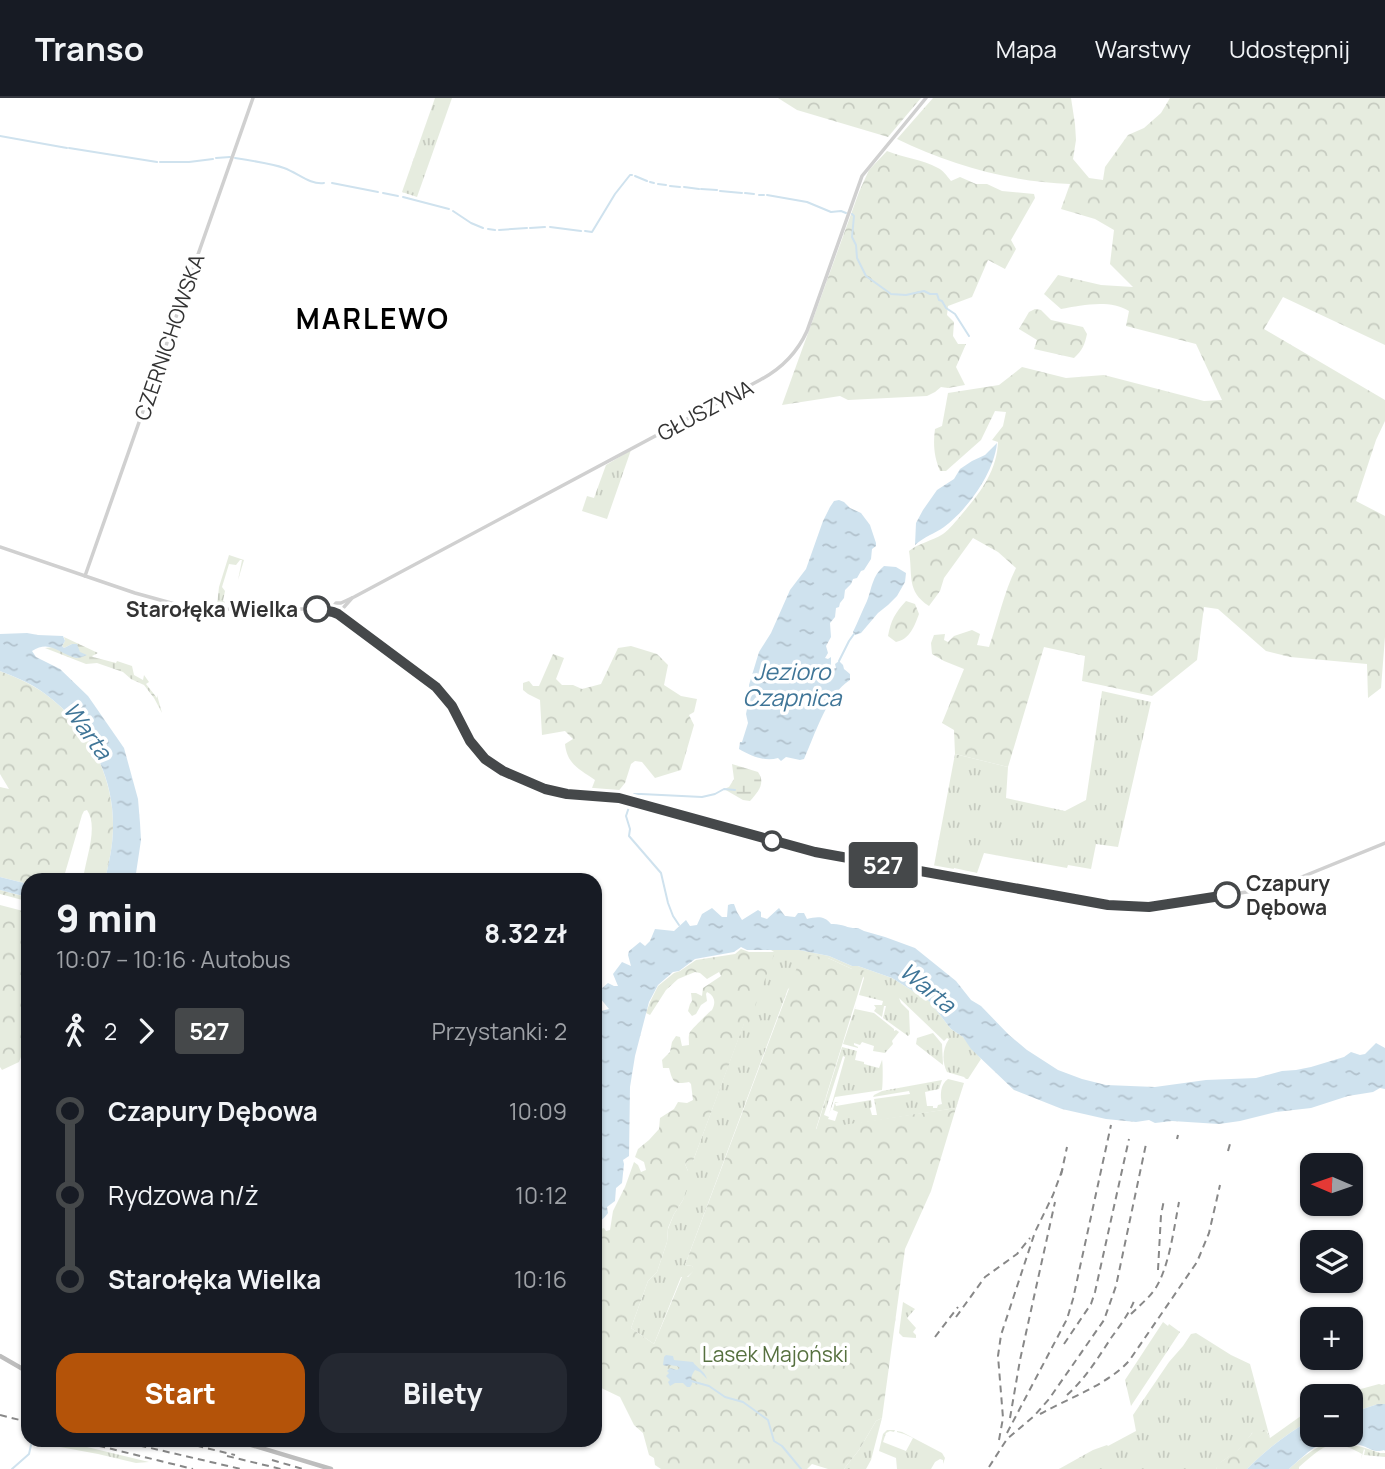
<!DOCTYPE html>
<html lang="pl">
<meta charset="utf-8">
<style>
body{margin:0;font-family:Manrope,sans-serif;background:#242831;color:#f1f3f6;height:100vh;display:flex;flex-direction:column;font-size:26px;white-space:nowrap}
*{box-sizing:border-box;margin:0}
p{font-size:23px;color:#9ea1a6}
.icon{flex:none;width:38px;height:38px;fill:none;stroke:currentColor;stroke-width:2;stroke-linecap:round;stroke-linejoin:round}
.map{position:relative;flex:1;overflow:hidden}
.drawer{position:absolute;left:21px;top:775px;width:581px;height:574px;display:flex;flex-direction:column;background:#171b24;border-radius:21px;box-shadow:0 2px 5px #0004}
.drawer>*{flex:none}
.badge{padding:0 14px;border-radius:5px;font-size:24px;line-height:46px}
.needle{width:46px;rotate:272deg}
.tools{position:absolute;left:1300px;top:1055px;display:grid;gap:14px}
.tools a{display:grid;place-items:center;width:63px;height:63px;border-radius:14px;background:#171b24;box-shadow:0 2px 5px #0004;font-size:35px}
.map>.badge{position:absolute;translate:-50% -50%;box-shadow:0 0 0 4px #fff}
.legs{display:flex;align-items:center;gap:10px;height:77px;padding:0 35px;font-size:23px}
.legs p{margin-inline-start:auto}
.head{display:flex;align-items:center;justify-content:space-between;height:119px;padding:0 35px}
h1{font-size:38px;font-weight:800;line-height:52px}
.primary-button{display:flex;gap:14px;margin-top:auto;padding:14px 35px}
.primary-button a{flex:1;height:80px;border-radius:21px;background:#b45309;color:#fff;font-size:28px;font-weight:800;line-height:80px;text-align:center}
.primary-button a+a{background:#242831;color:#f1f3f6}
ul{padding:0 35px;list-style:none}
li{display:flex;align-items:center;gap:24px;height:84px;font-size:26px}
li i{display:grid;place-items:center;width:10px;height:100%;margin:0 9px;background:currentColor}
li i::after{content:'';width:18px;height:18px;margin:-9px;border:5px solid;border-radius:50%;background:#171b24}
li p{margin-inline-start:auto}
li:first-child i{background:linear-gradient(#0000 50%,currentColor 0)}
li:last-child i{background:linear-gradient(currentColor 50%,#0000 0)}
header{display:flex;align-items:center;gap:42px;box-sizing:border-box;height:98px;padding:0 35px;background:#171b24;border-bottom:2px solid #363941}
header strong{font-size:33px}
nav{display:flex;gap:38px;margin-inline-start:auto;font-size:24px}
.map>svg:first-child{display:block}
</style>
<header>
<strong>Transo</strong>
<nav><a>Mapa</a><a>Warstwy</a><a>Udostępnij</a></nav>
</header>
<div class="map">
<svg width="1385" height="1371" viewBox="0 0 1385 1371">
<defs>
<pattern id="grass-tufts" width="24" height="20" patternUnits="userSpaceOnUse" patternTransform="scale(1.75)"><rect width="24" height="20" fill="#e6ecdf"/><path d="M3 7l-1-3M5 7V3M7 7l1-3M15 17l-1-3M17 17v-4M19 17l1-3" fill="none" stroke="#c6cbc0"/></pattern>
<pattern id="forest-crowns" width="20" height="18" patternUnits="userSpaceOnUse" patternTransform="scale(1.75)"><rect width="20" height="18" fill="#e6ecdf"/><path d="M2 6a3 3 0 1 1 6 0M12 15a3 3 0 1 1 6 0" fill="none" stroke="#c6cbc0"/></pattern>
<pattern id="wetland-marsh" width="20" height="14" patternUnits="userSpaceOnUse" patternTransform="scale(1.75)"><rect width="20" height="14" fill="#e6ecdf"/><path d="M1 5h8M5 5V1M11 12h8M15 12V8" fill="none" stroke="#c6cbc0"/></pattern>
<pattern id="water-ripples" width="26" height="14" patternUnits="userSpaceOnUse" patternTransform="scale(1.75)"><rect width="26" height="14" fill="#cfe2ee"/><path d="M2 4q2-2 4 0t4 0M15 11q2-2 4 0t4 0" fill="none" stroke="#b2c2cd"/></pattern>
</defs>
<rect width="100%" height="100%" fill="#fff"/>
<g fill="url(#grass-tufts)">
<polygon points="435,0 452,0 417,99 402,94"/>
<polygon points="631,352 607,421 582,413 587,398 594,400 606,367"/>
<polygon points="229,457 244,462 238,482 242,462 240,462 236,467 229,466 222,489 225,493 223,503 225,504 224,506 217,507 219,489"/>
<polygon points="1102,593 1151,604 1118,749 1096,746 1091,771 1068,767 1067,770 984,755 977,775 954,770 952,776 933,773 955,656 1008,669 1006,700 1065,713 1086,702"/>
<path d="M 771,852 L 799,852 L 829,858 L 852,868 L 858,868 L 892,880 L 929,903 L 951,931 L 963,939 L 981,961 L 968,981 L 966,981 L 964,979 L 947,974 C 942,964 942,951 949,941 L 947,940 L 944,943 L 899,900 L 901,905 L 909,913 L 910,936 L 908,938 L 883,920 L 886,908 L 884,908 L 882,919 L 874,913 L 876,910 L 874,907 L 882,907 L 883,903 L 859,897 L 864,880 L 859,871 L 852,871 L 828,860 L 788,891 L 685,1167 L 692,1168 L 695,1172 L 687,1179 L 681,1179 L 654,1246 L 631,1230 L 648,1183 L 657,1174 L 667,1144 L 668,1131 L 674,1116 L 683,1102 L 688,1073 L 685,1066 L 688,1063 L 693,1063 L 744,925 L 774,854 Z"/>
<polygon points="856,907 855,911 874,915 894,931 894,933 896,932 899,934 892,943 893,946 885,955 873,953 874,948 862,944 860,947 854,945 854,947 858,949 858,950 843,946"/>
<polygon points="933,935 942,946 943,967 916,946 917,940"/>
<path d="M 842,949 L 857,953 L 855,962 L 864,964 L 864,966 L 879,970 L 882,962 C 883,964 883,988 882,992 L 835,999 L 829,1016 L 845,959 L 843,958 L 824,1017 L 829,1019 L 828,1021 L 835,1023 L 838,1014 L 833,1012 L 835,1004 L 839,1004 L 835,1005 L 836,1008 L 871,1002 L 872,1009 L 870,1010 L 872,1017 L 877,1017 L 874,1001 L 910,996 L 909,993 L 873,999 L 874,997 L 882,993 L 942,982 L 939,991 L 925,994 L 927,1008 L 933,1008 L 933,1010 L 937,1010 L 938,1007 L 942,1006 C 940,998 940,986 948,981 L 964,985 L 956,1010 L 816,1032 Z"/>
<polygon points="903,1204 915,1211 907,1220 916,1230 913,1234 916,1237 916,1240 903,1239 899,1235"/>
<polygon points="1163,1224 1168,1228 1169,1226 1180,1234 1131,1308 1125,1282"/>
<path d="M 1196,1235 L 1231,1257 L 1250,1266 L 1270,1340 L 1267,1333 L 1264,1332 L 1252,1335 C 1249,1340 1242,1349 1237,1353 C 1230,1359 1220,1362 1216,1371 L 1059,1371 L 1093,1352 L 1107,1347 L 1108,1348 L 1136,1333 L 1133,1317 L 1169,1264 L 1183,1248 L 1191,1236 Z"/>
<polygon points="882,1320 871,1362 866,1371 844,1371 859,1352 876,1323"/>
<polygon points="887,1332 895,1332 894,1334 890,1333 886,1335 883,1344 906,1353 913,1340 904,1336 897,1334 897,1333 902,1334 942,1355 945,1360 943,1366 943,1362 940,1361 935,1364 931,1371 897,1371 896,1360 879,1353 883,1336"/>
<polygon points="33,1342 58,1342 149,1364 136,1365 98,1356 33,1344"/>
<path d="M 1331,1343 L 1362,1349 L 1380,1355 L 1385,1355 L 1385,1359 L 1364,1357 L 1365,1352 L 1364,1351 L 1361,1361 L 1362,1356 C 1331,1338 1323,1348 1299,1369 L 1299,1371 L 1289,1371 C 1302,1359 1314,1350 1331,1343 Z"/>
</g>
<g fill="url(#forest-crowns)">
<polygon points="778,0 921,0 888,39 797,12"/>
<path d="M 933,0 L 1071,0 L 1075,26 L 1076,42 L 1073,61 L 1089,80 L 1103,82 L 1105,69 L 1128,37 L 1144,30 L 1161,15 L 1170,0 L 1385,0 L 1385,247 L 1283,199 L 1264,231 L 1385,302 L 1385,323 L 1376,342 L 1356,403 L 1385,418 L 1385,539 L 1381,590 L 1368,600 L 1367,566 L 1290,559 L 1266,553 L 1218,511 L 1204,509 L 1197,562 L 1152,598 L 1082,583 L 1085,558 L 1044,549 L 1008,669 L 955,656 L 954,632 L 942,625 L 964,571 L 944,563 L 932,556 L 931,545 L 934,537 L 945,536 L 944,542 L 948,544 L 954,538 L 972,532 L 980,536 L 977,547 L 989,549 C 998,523 1004,494 1016,470 L 998,454 L 973,440 L 944,480 L 940,493 L 929,508 C 906,493 913,477 909,453 C 919,445 932,443 943,436 C 950,431 956,423 962,416 C 980,395 997,373 998,344 L 992,342 L 1003,328 L 1006,314 L 995,313 L 981,342 L 946,373 L 940,373 C 934,358 933,347 935,331 L 942,328 L 948,295 L 999,287 L 1022,269 L 1066,280 L 1104,277 L 1204,303 L 1222,302 L 1196,246 L 1126,228 L 1129,213 C 1110,201 1082,207 1061,211 L 1044,196 L 1058,177 L 1101,187 L 1133,189 L 1110,166 L 1114,132 L 1095,121 L 1061,111 L 1070,86 C 1010,84 951,67 897,41 Z"/>
<path d="M 887,53 C 903,60 922,61 938,70 C 943,72 947,78 951,83 L 960,79 L 976,86 L 987,86 L 1002,93 L 1034,96 L 1035,100 L 1011,142 L 1016,151 L 1005,171 L 988,162 L 972,199 L 948,208 L 947,217 L 954,224 L 953,238 L 958,246 L 966,246 L 956,269 L 965,287 L 948,290 L 941,289 L 935,294 L 927,298 L 848,302 L 840,298 L 782,307 L 859,94 L 869,72 Z"/>
<path d="M 1035,211 L 1041,212 L 1051,222 L 1083,229 L 1087,236 C 1085,246 1082,253 1074,260 L 1034,251 L 1037,242 L 1019,231 L 1029,214 Z"/>
<path d="M 906,503 L 915,506 L 919,516 C 914,529 910,541 896,544 L 888,538 C 891,522 895,515 906,503 Z"/>
<path d="M 631,548 L 657,556 L 668,567 L 664,587 L 681,598 L 697,601 L 694,614 L 689,617 L 694,627 L 681,672 L 655,680 L 642,664 L 635,663 L 631,666 L 625,685 L 616,696 L 595,695 L 592,690 L 595,682 C 579,671 567,666 565,646 L 573,641 L 565,633 L 542,637 L 540,602 L 528,596 L 523,592 L 523,585 L 529,583 L 533,588 L 539,588 L 553,556 L 564,560 L 556,581 L 562,587 L 573,587 L 582,591 L 601,586 L 618,550 Z"/>
<path d="M 0,573 C 15,579 30,585 44,595 C 86,625 114,677 113,729 C 113,747 109,765 105,782 L 83,782 C 85,762 99,729 87,712 L 84,713 L 82,717 L 63,782 L 28,782 L 28,786 L 0,779 L 0,689 L 9,691 L 0,676 Z"/>
<polygon points="0,792 26,799 28,793 28,960 21,959 19,964 2,972 0,969 0,807 23,813 26,803 0,796"/>
<path d="M 741,851 L 749,854 L 775,854 L 749,925 L 744,926 L 693,1063 L 688,1063 L 685,1066 L 688,1073 L 693,1073 L 683,1102 L 674,1116 L 668,1130 L 667,1144 L 657,1174 L 648,1183 L 631,1230 L 654,1246 L 682,1179 L 688,1179 L 694,1172 L 692,1168 L 685,1167 L 802,856 L 828,860 L 852,871 L 859,871 L 865,873 L 816,1031 L 956,1010 L 931,1093 L 905,1151 L 882,1320 L 876,1323 L 859,1352 L 844,1371 L 828,1371 L 812,1366 L 807,1371 L 661,1371 L 655,1367 L 654,1360 L 649,1357 L 643,1335 L 634,1327 L 620,1299 L 595,1287 L 595,1138 L 601,1131 L 604,1130 L 606,1133 L 610,1132 L 613,1113 L 625,1089 L 634,1064 L 638,1067 L 641,1074 L 646,1072 L 644,1064 L 635,1059 L 638,1051 L 649,1042 L 659,1031 L 660,1020 L 674,1011 L 678,1004 L 687,1005 L 693,1002 L 691,986 L 689,984 C 673,987 673,984 669,970 L 663,970 L 662,962 L 670,954 L 672,944 L 676,938 L 680,939 L 682,948 L 689,947 C 689,943 688,938 690,934 C 692,931 709,914 712,912 C 716,905 715,898 707,894 L 706,896 L 707,903 L 701,907 L 696,916 L 692,918 L 688,913 L 690,906 L 692,903 L 691,895 L 696,895 L 702,898 L 703,890 L 721,878 L 719,874 L 707,881 L 700,875 L 695,874 L 678,881 L 666,892 L 650,917 L 646,915 L 650,904 L 658,888 L 674,875 L 680,873 L 696,862 L 735,856 Z"/>
<polygon points="1379,1286 1382,1287 1385,1286 1385,1306 1378,1306 1351,1315 1351,1298 1342,1298 1350,1294"/>
<path d="M 1312,1310 L 1312,1321 C 1288,1335 1267,1351 1247,1371 L 1216,1371 L 1218,1366 L 1239,1351 L 1254,1333 L 1266,1332 L 1270,1340 Z"/>
</g>
<g fill="url(#wetland-marsh)">
<polygon points="64,539 98,555 92,558 93,559 116,565 117,563 132,568 134,577 143,582 144,577 149,584 146,586 157,600 157,597 162,615 154,600 144,587 131,581 123,574 97,565 86,566 45,550 54,549 71,557 80,554 72,546 64,550 62,548 65,543"/>
<path d="M 732,666 L 758,674 C 766,685 758,694 750,703 L 743,702 L 724,691 L 729,689 L 734,681 Z"/>
</g>
<g fill="url(#water-ripples)">
<path d="M 997,345 C 994,375 968,411 944,429 C 934,436 925,438 915,447 L 916,425 L 923,412 L 937,392 L 954,381 L 960,371 L 972,363 L 985,357 Z"/>
<path d="M 839,402 L 844,404 L 850,410 L 861,415 L 870,427 L 876,445 L 876,448 L 872,451 L 871,461 L 864,472 L 861,473 L 857,480 L 853,481 L 851,486 L 845,492 L 844,500 L 840,505 L 839,509 L 836,510 L 835,519 L 830,525 L 831,539 L 826,548 L 828,555 L 825,560 L 828,561 L 831,559 L 831,571 L 836,570 L 835,566 L 839,563 L 843,567 L 844,571 L 850,576 L 850,582 C 827,596 815,637 804,661 L 800,662 L 786,659 L 781,663 L 778,660 C 765,664 751,658 739,651 L 740,644 L 742,644 L 748,625 L 746,616 L 750,596 L 749,587 L 759,554 L 771,535 L 790,492 L 806,471 L 823,423 L 830,409 L 834,403 Z"/>
<path d="M 884,468 L 896,469 L 906,475 L 905,484 L 897,498 L 888,507 L 878,515 L 861,535 L 855,537 L 853,534 C 858,524 862,513 867,503 C 872,490 872,478 884,468 Z"/>
<path d="M 27,535 L 38,537 L 63,538 L 65,543 L 62,548 L 64,550 L 72,546 L 77,546 L 80,554 L 87,557 C 84,558 80,560 76,560 C 60,556 50,541 32,553 L 36,559 L 60,571 L 88,598 L 124,650 L 138,701 L 140,725 L 141,742 L 135,782 L 105,782 C 109,765 113,747 113,729 C 114,676 86,625 44,595 C 31,585 15,579 0,573 L 0,536 Z"/>
<polygon points="0,779 28,786 27,799 0,792"/>
<path d="M 731,806 L 734,806 L 737,814 L 742,822 L 758,812 L 761,814 L 761,819 L 767,821 L 779,810 L 785,818 L 795,819 L 798,815 L 804,815 L 807,821 C 816,819 824,817 831,826 C 842,825 848,831 858,830 L 864,833 L 885,839 L 915,850 L 956,883 L 971,902 L 981,908 L 1009,937 L 1027,952 L 1058,972 L 1082,981 L 1106,987 L 1155,989 L 1206,982 L 1256,980 L 1282,973 L 1296,972 L 1311,969 L 1344,959 L 1351,954 L 1360,957 L 1365,956 L 1376,945 L 1385,950 L 1385,991 L 1380,990 L 1373,994 L 1348,998 L 1311,1010 L 1276,1014 L 1240,1023 L 1219,1026 L 1172,1023 L 1155,1025 L 1149,1022 L 1136,1024 L 1106,1021 L 1062,1011 L 1014,992 L 971,951 L 963,939 L 951,931 L 929,903 L 892,880 L 858,868 L 852,868 L 829,858 L 799,852 L 747,852 L 741,849 L 734,854 L 695,861 L 679,873 L 673,874 L 658,887 L 649,904 L 635,958 L 630,989 L 629,1058 L 623,1062 L 624,1066 L 622,1085 L 616,1090 L 615,1103 L 607,1109 L 608,1115 C 604,1121 599,1123 595,1129 L 595,910 L 601,913 L 609,911 L 600,900 L 601,891 L 608,885 L 614,888 L 618,888 L 613,876 L 622,864 L 631,868 L 628,857 L 629,853 L 640,844 L 645,848 L 650,843 L 655,831 L 674,833 L 686,822 L 690,828 L 697,827 L 702,816 L 712,810 L 722,819 L 727,819 L 728,807 Z"/>
<path d="M 666,1257 L 673,1258 L 674,1262 L 693,1264 C 697,1270 705,1273 707,1281 L 700,1274 L 695,1272 C 691,1278 691,1279 692,1286 L 690,1289 L 687,1289 L 683,1285 L 675,1285 L 670,1288 L 668,1284 L 670,1282 L 666,1278 L 669,1275 L 667,1273 L 670,1270 L 677,1272 L 680,1270 L 677,1268 L 669,1267 L 667,1268 L 663,1267 L 664,1259 Z"/>
<path d="M 1378,1306 L 1385,1306 L 1385,1353 L 1384,1352 C 1375,1355 1371,1351 1363,1348 C 1324,1336 1317,1346 1289,1371 L 1247,1371 C 1267,1351 1288,1335 1312,1321 L 1312,1337 L 1351,1337 L 1351,1315 Z"/>
</g>
<g fill="none" stroke-linecap="round" stroke-linejoin="round">
<g stroke="#cfe2ee" stroke-width="2">
<polyline points="0,38 67,50"/>
<polyline points="69,50 157,64"/>
<polyline points="216,60 230,59"/>
<path d="M 235,60 C 248,62 273,66 284,70 C 298,75 310,87 324,85"/>
<polyline points="160,64 189,64 213,61"/>
<polyline points="635,78 647,83"/>
<polyline points="650,84 654,85"/>
<polyline points="332,85 378,94"/>
<polyline points="658,86 666,87"/>
<polyline points="670,88 680,89"/>
<polyline points="684,89 699,91"/>
<polyline points="701,91 717,92"/>
<polyline points="720,93 742,95"/>
<polyline points="383,95 398,98"/>
<polyline points="745,95 754,96"/>
<polyline points="759,97 764,97"/>
<polyline points="767,97 807,104 831,114 841,113 846,115"/>
<polyline points="403,99 449,111"/>
<polyline points="453,113 471,125 483,130"/>
<polyline points="852,116 854,118 852,139 856,147 857,160 866,178 891,196 906,197 924,193 930,196 937,196 939,202 942,203 946,210 955,216 969,238"/>
<polyline points="550,129 581,133"/>
<polyline points="530,130 545,129"/>
<polyline points="488,131 495,132"/>
<polyline points="499,132 527,130"/>
<polyline points="585,133 592,134 615,96 630,77 632,77"/>
<polyline points="839,563 849,543 854,536"/>
<polyline points="632,700 634,696 641,696 702,699 715,696 724,691 735,692"/>
<polyline points="630,706 626,718 630,731 629,738 661,775 668,805 673,818 679,827"/>
<polyline points="27,1269 24,1252 28,1238"/>
<polyline points="28,1277 28,1280"/>
<polyline points="691,1283 709,1288 725,1299 743,1304 768,1322 774,1343 782,1348 801,1371"/>
<polyline points="32,1343 32,1342"/>
<polyline points="12,1371 29,1356 31,1347"/>
</g>
<g stroke="#d0d0d0" stroke-width="3.5">
<path d="M 0,449 L 135,495 L 182,508 L 220,511 L 317,511 L 333,509 L 336,505 L 341,505 L 354,499 L 760,282 C 781,271 797,255 807,233 L 862,78 L 926,0"/>
<polyline points="85,478 253,0"/>
<polyline points="344,509 352,500"/>
<polyline points="320,512 333,514 338,516 436,589 451,608 470,643 485,661 503,673 540,689 567,696 619,700 818,755 1109,807 1149,809 1266,791 1282,787 1385,745"/>
<polyline points="342,515 350,523"/>
</g>
<g stroke="#bdbdbd" stroke-width="4.5">
<polyline points="0,1258 28,1274"/>
<polyline points="235,1342 331,1371"/>
</g>
<g stroke="#888" stroke-width="2" stroke-dasharray="7 5" stroke-linecap="butt">
<polyline points="1177,1041 1178,1037"/>
<polyline points="1228,1053 1230,1046"/>
<polyline points="1061,1077 1067,1049"/>
<polyline points="1158,1172 1161,1117 1164,1102"/>
<path d="M 1131,1216 C 1139,1208 1148,1201 1155,1191 C 1169,1170 1174,1130 1179,1104"/>
<polyline points="956,1219 985,1179 1017,1156 1030,1140"/>
<polyline points="935,1239 958,1209"/>
<polyline points="1064,1246 1091,1206 1095,1194 1129,1041"/>
<path d="M 1067,1297 C 1085,1281 1098,1260 1111,1240 C 1119,1229 1129,1216 1134,1203"/>
<path d="M 1040,1316 C 1069,1300 1107,1287 1129,1263 L 1197,1164 L 1209,1135 L 1220,1087"/>
<polyline points="0,1317 28,1324"/>
<polyline points="1010,1320 1020,1262 1055,1104"/>
<polyline points="1007,1335 1067,1221 1073,1201 1111,1027"/>
<polyline points="75,1342 193,1371"/>
<polyline points="116,1342 241,1371"/>
<polyline points="173,1342 235,1357"/>
<polyline points="999,1342 1003,1320 998,1258 1001,1237 1035,1134 1053,1097 1063,1070"/>
<polyline points="227,1358 281,1371"/>
<polyline points="272,1362 303,1371"/>
<polyline points="989,1369 1007,1341 1034,1318 1049,1301 1104,1222 1116,1188 1146,1046"/>
</g>
</g>
<g fill="none" stroke-linecap="round" stroke-linejoin="round">
<defs>
<polyline id="line-1" points="317,511 333,514 338,516 436,589 452,608 470,643 485,661 503,673 545,691 567,696 619,700 815,754 1108,807 1149,809 1227,797"/>
</defs>
<use href="#line-1" stroke="#fff" stroke-width="16"/>
<use href="#line-1" stroke="#45484a" stroke-width="10"/>
</g>
<g fill="#fff" stroke="#45484a" stroke-width="3.5">
<circle cx="317" cy="511" r="12"/>
<circle cx="772" cy="743" r="9"/>
<circle cx="1227" cy="797" r="12"/>
</g>
<g text-anchor="middle" dominant-baseline="central" stroke-width="7" stroke-linejoin="round" paint-order="stroke">
<g font-size="21" fill="#333" stroke="#fff">
<text transform="translate(169 239) rotate(-71)">CZERNICHOWSKA</text>
<text transform="translate(705 312) rotate(-28)">GŁUSZYNA</text>
</g>
<g font-size="21" font-weight="bold" fill="#333" stroke="#fff" text-anchor="end">
<text x="298" y="511">Starołęka Wielka</text>
<text x="1246" y="785" text-anchor="start">Czapury<tspan x="1246" dy="24">Dębowa</tspan></text>
</g>
<g font-size="21" fill="#56703f" stroke="#fff">
<text x="775" y="1256">Lasek Majoński</text>
</g>
<g font-size="23" font-style="italic" fill="#3f7597" stroke="#fff">
<text x="792" y="573">Jezioro<tspan x="792" dy="26">Czapnica</tspan></text>
<text transform="translate(88 632) rotate(54)">Warta</text>
<text transform="translate(928 889) rotate(39)">Warta</text>
</g>
<g font-size="28" font-weight="bold" letter-spacing="2" fill="#000" stroke="#fff">
<text x="373" y="220">MARLEWO</text>
</g>
</g>
</svg>
<div class="tools">
<a><svg class="needle" viewBox="-14 -14 28 28"><path d="M0-13l5 13h-10z" fill="#e53935"/><path d="M0 13l5-13h-10z" fill="#9ea1a6"/></svg></a>
<a><svg class="icon" aria-label="layers" viewBox="0 0 24 24"><path d="M12 4l9 5-9 5-9-5zM3 14l9 5 9-5"/></svg></a>
<a>+</a>
<a>−</a>
</div>
<b class="badge" style="left:883px;top:767px;background:#45484a;color:#fff">527</b>
<section class="drawer">
<div class="head"><div><h1>9 min</h1><p>10:07 – 10:16 · Autobus</p></div><b>8.32 zł</b></div>
<div class="legs"><svg class="icon" aria-label="walk" viewBox="0 0 24 24"><circle cx="13" cy="4" r="2"/><path d="M13 8l-2 6 4 7M11 14l-3 7M7 12l3-4h3l4 4"/></svg>2<svg class="icon" aria-label="forward" viewBox="0 0 24 24"><path d="M9 5l7 7-7 7"/></svg><b class="badge" style="background:#45484a;color:#fff">527</b><p>Przystanki: 2</p></div>
<ul>
<li><i style="color:#45484a"></i><b>Czapury Dębowa</b><p>10:09</p></li>
<li><i style="color:#45484a"></i><span>Rydzowa n/ż</span><p>10:12</p></li>
<li><i style="color:#45484a"></i><b>Starołęka Wielka</b><p>10:16</p></li>
</ul>
<div class="primary-button"><a>Start</a><a>Bilety</a></div>
</section>
</div>
